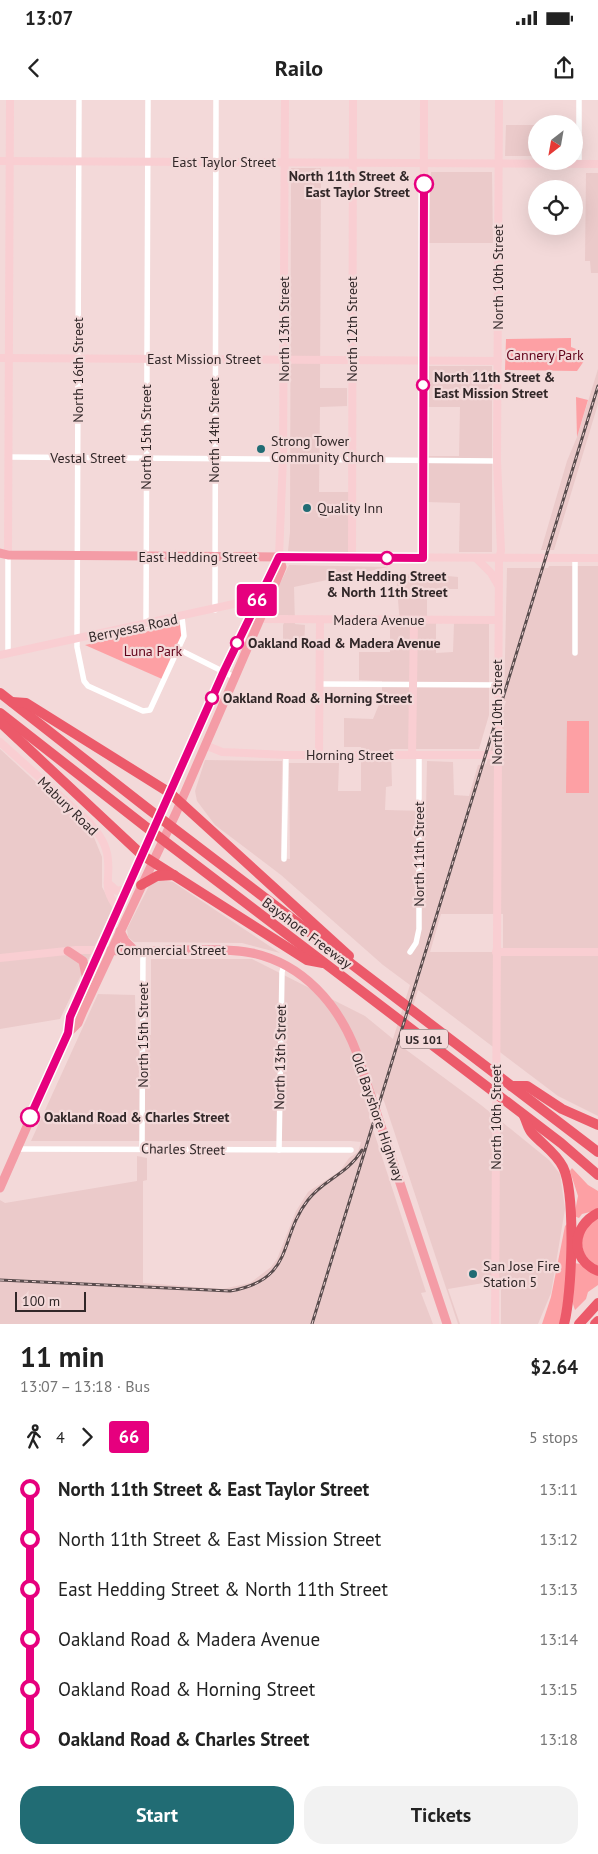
<!DOCTYPE html>
<meta charset="utf-8">
<style>
body{margin:0;font-family:"PT Sans",sans-serif;background:#f2f2f2;color:#222;height:100vh;display:flex;flex-direction:column;font-size:19px;white-space:nowrap}
*{box-sizing:border-box;margin:0}
p{font-size:16px;color:#767676}
.icon{flex:none;width:28px;height:28px;fill:none;stroke:currentColor;stroke-width:2;stroke-linecap:round;stroke-linejoin:round}
.map{position:relative;height:1224px;overflow:hidden}
.drawer{display:flex;flex-direction:column;background:#fff;flex:1}
.drawer>*{flex:none}
.badge{padding:0 10px;border-radius:4px;font-size:18px;line-height:32px}
.needle{width:32px;rotate:211deg}
.controls{position:absolute;left:528px;top:15px;display:grid;gap:10px}
.controls a{display:grid;place-items:center;width:55px;height:55px;border-radius:50%;background:#fff;box-shadow:0 5px 20px #0002;font-size:25px}
.scale{position:absolute;left:15px;bottom:12px;width:71px;box-sizing:border-box;padding-left:5px;border:2px solid #312728;border-top:0;font-size:14px;line-height:18px;white-space:nowrap;color:#312728;-webkit-text-stroke:4px #f3d9d9;paint-order:stroke}
.map>.badge{position:absolute;translate:-50% -50%;box-shadow:0 0 0 2px #fff}
.legs{display:flex;align-items:center;gap:8px;height:55px;padding:0 20px;font-size:16px}
.legs p{margin-inline-start:auto}
.headline{display:flex;align-items:center;justify-content:space-between;height:85px;padding:0 20px}
h1{font-size:28px;font-weight:800;line-height:38px}
.action{display:flex;gap:10px;margin-top:auto;padding:10px 20px}
.action a{flex:1;height:58px;border-radius:20px;background:#216c74;color:#fff;font-size:20px;font-weight:800;line-height:58px;text-align:center}
.action a+a{background:#f2f2f2;color:#222}
ul{padding:0 20px;list-style:none}
li{display:flex;align-items:center;gap:18px;height:50px;font-size:19px}
li i{display:grid;place-items:center;width:8px;height:100%;margin:0 6px;background:currentColor}
li i::after{content:'';width:12px;height:12px;margin:-6px;border:4px solid;border-radius:50%;background:#fff}
li p{margin-inline-start:auto}
li:first-child i{background:linear-gradient(#0000 50%,currentColor 0)}
li:last-child i{background:linear-gradient(currentColor 50%,#0000 0)}
.status{display:flex;justify-content:space-between;align-items:center;height:35px;padding:0 25px;background:#fff;direction:ltr}
.status svg{height:14px;fill:currentColor}
header{display:flex;justify-content:space-between;align-items:center;height:65px;padding:0 20px;background:#fff;font-size:22px;font-weight:800}
.map>svg:first-child{display:block}
</style>
<div class="status"><b>13:07</b><svg viewBox="0 0 49 12"><path d="M0 12V9h3v3zM5 12V6h3v6zM10 12V3h3v9zM15 12V0h3v12zM26 1h20v11H26zM47 4h2v5h-2z"/></svg></div>
<header><svg class="icon" aria-label="back" viewBox="0 0 24 24"><path d="M15 5l-7 7 7 7"/></svg>Railo<svg class="icon" aria-label="share" viewBox="0 0 24 24"><path d="M12 15V3M7 8l5-5 5 5M5 13v7h14v-7"/></svg></header>
<div class="map">
<svg width="598" height="1224" viewBox="0 0 598 1224">
<rect width="100%" height="100%" fill="#f3d9d9"/>
<g fill="#ebcaca" fill-rule="evenodd">
<polygon points="506,25 536,25 536,56 505,56"/>
<polygon points="291,68 321,68 320,288 347,288 347,306 320,307 319,392 349,392 349,455 288,451 290,432"/>
<polygon points="431,72 492,72 493,143 427,143"/>
<polygon points="586,73 598,73 598,173 591,173 590,161 585,161"/>
<polygon points="427,266 492,266 492,452 459,452 460,403 426,402 426,356 459,356 460,307 427,307"/>
<polygon points="598,269 598,304 554,450 541,450 567,361 577,337"/>
<polygon points="289,465 388,467 294,487 295,524 305,525 304,550 283,550 283,525 288,515 274,515 270,512 269,507"/>
<path d="M 549,466 L 598,466 L 598,1016 L 558,996 L 418,890 L 401,946 L 481,1005 L 549,1060 L 560,1074 L 565,1109 L 551,1193 L 538,1224 L 501,1224 L 501,1180 L 448,1189 L 460,1224 L 458,1224 L 384,1001 L 377,993 L 369,1017 L 426,1192 L 421,1193 L 433,1224 L 0,1224 L 0,1100 L 5,1103 L 137,1081 L 137,1056 L 147,1058 L 147,1080 L 143,1081 L 143,1183 L 223,1189 L 250,1183 L 271,1167 L 277,1159 L 296,1111 L 308,1092 L 340,1071 L 349,1058 L 358,1052 L 361,1042 L 351,1041 L 31,1041 L 98,894 L 135,895 L 136,935 L 151,935 L 151,859 L 252,859 L 365,916 L 393,939 L 410,885 L 383,865 L 281,775 L 215,725 L 197,701 L 195,691 L 205,660 L 282,661 L 281,758 L 290,759 L 289,663 L 339,663 L 338,691 L 361,691 L 361,647 L 344,647 L 344,618 L 373,619 L 382,597 L 382,581 L 359,580 L 359,552 L 390,552 L 390,525 L 400,525 L 396,474 L 428,474 L 458,477 L 458,489 L 427,489 L 427,523 L 436,523 L 436,553 L 453,552 L 454,523 L 489,523 L 489,615 L 479,649 L 391,649 L 392,686 L 386,687 L 385,710 L 426,711 L 427,661 L 453,662 L 454,695 L 469,696 L 478,665 L 486,664 L 506,601 L 504,601 L 507,468 L 548,468 ZM 441,814 L 503,814 L 503,852 L 430,852 Z"/>
<polygon points="0,649 93,735 102,757 102,787 113,808 60,919 0,929"/>
<polygon points="160,780 173,782 280,853 242,843 134,842 128,837 127,829 150,784"/>
</g>
<g fill="#fda0a4">
<polygon points="571,238 571,247 576,249 574,252 575,258 584,261 577,271 505,270 506,239"/>
<polygon points="576,297 588,300 577,337"/>
<polygon points="181,524 182,535 162,579 85,545"/>
<polygon points="567,621 589,621 589,693 566,693"/>
<polygon points="572,1068 588,1085 598,1091 598,1110 582,1114 579,1118 574,1116 578,1096 570,1071"/>
<path d="M 598,1117 L 598,1166 C 575,1154 578,1130 598,1117 Z"/>
<polygon points="567,1124 566,1184 560,1224 542,1224 551,1197 565,1126"/>
<polygon points="574,1163 581,1164 598,1176 598,1185 588,1192 586,1199 575,1210 573,1204"/>
</g>
<g fill="none" stroke-linecap="round" stroke-linejoin="round">
<g stroke="#fff" stroke-width="5.5">
<polyline points="79,0 77,547 84,581 88,586 143,611 150,610 184,536 182,517"/>
<polyline points="579,64 579,0"/>
<polyline points="8,357 497,361"/>
<polyline points="575,458 575,553"/>
<polyline points="215,510 216,0"/>
<polyline points="146,525 148,0"/>
<polyline points="178,549 234,577"/>
<polyline points="8,553 8,455"/>
<polyline points="320,584 497,585"/>
<polyline points="284,759 286,655"/>
<polyline points="410,852 416,843 419,829 419,655"/>
<polyline points="142,1048 143,851"/>
<polyline points="16,1049 351,1050"/>
<polyline points="279,1050 282,872 284,865"/>
</g>
<g stroke="#f9ced2" stroke-width="8">
<polyline points="285,0 283,358 279,457 598,458"/>
<polyline points="0,61 598,64"/>
<polyline points="0,258 498,261"/>
<polyline points="8,455 10,0"/>
<polyline points="352,457 353,0"/>
<polyline points="423,458 424,0"/>
<polyline points="476,458 491,473 498,485"/>
<polyline points="260,519 498,520"/>
<polyline points="0,555 257,499"/>
<path d="M 0,642 L 89,722 C 98,733 107,744 108,760 C 110,784 102,787 118,809"/>
<polyline points="205,645 222,652 286,655 497,655"/>
<polyline points="319,655 320,520"/>
<polyline points="412,655 414,520"/>
<polyline points="108,783 117,791 126,789"/>
<polyline points="496,852 598,852"/>
<polyline points="0,858 76,850 111,850"/>
<polyline points="495,1224 499,458 501,451 497,361 499,0"/>
</g>
<g stroke="#f49ca6" stroke-width="9">
<polyline points="0,453 8,455 279,457"/>
<polyline points="120,831 125,841 135,851"/>
<path d="M 111,850 C 131,853 152,851 172,850 C 198,850 226,848 252,853 C 303,864 338,904 356,951 L 447,1224"/>
<polyline points="68,851 83,861 87,880"/>
<polyline points="68,933 78,923 83,911 176,713 273,489 282,467 279,457"/>
<polyline points="0,1088 68,933 69,918 224,571 279,457"/>
</g>
<g stroke="#ec5a6a" stroke-width="10">
<polyline points="0,593 147,708 598,1052"/>
<polyline points="12,602 26,603 170,693 349,856"/>
<polyline points="0,613 146,727 561,1043 598,1075"/>
<polyline points="0,619 2,624 142,755 307,860 323,863"/>
<polyline points="141,785 157,776 174,775"/>
<polyline points="511,986 527,986 562,1009 598,1025"/>
<path d="M 524,1016 C 527,1022 528,1029 532,1033 C 543,1045 556,1053 563,1067 C 576,1094 572,1195 564,1224"/>
<path d="M 598,1113 C 572,1126 569,1159 598,1171"/>
<polyline points="579,1224 598,1203"/>
<polyline points="595,1224 598,1221"/>
</g>
<defs>
<g id="rail">
<path d="M 0,1180 L 230,1191 C 296,1180 278,1138 308,1100 C 324,1079 347,1075 362,1050"/>
<polyline points="312,1224 598,286"/>
</g>
</defs>
<use href="#rail" stroke="#594c4d" stroke-width="3"/>
<use href="#rail" stroke="#f3d9d9" stroke-width="1" stroke-dasharray="4" stroke-linecap="butt"/>
</g>
<g fill="none" stroke-linecap="round" stroke-linejoin="round">
<defs>
<polyline id="line-1" points="30,1017 68,933 70,917 224,571 279,457 423,458 424,84"/>
</defs>
<use href="#line-1" stroke="#fff" stroke-width="11"/>
<use href="#line-1" stroke="#e6007e" stroke-width="8"/>
</g>
<g fill="#fff" stroke="#e6007e" stroke-width="2.5">
<circle cx="424" cy="84" r="9"/>
<circle cx="423" cy="285" r="6"/>
<circle cx="387" cy="458" r="6"/>
<circle cx="237" cy="543" r="6"/>
<circle cx="212" cy="598" r="6"/>
<circle cx="30" cy="1017" r="9"/>
</g>
<g fill="#216c74" stroke="#f3d9d9" stroke-width="2">
<circle cx="261" cy="349" r="5"/>
<circle cx="307" cy="408" r="5"/>
<circle cx="473" cy="1174" r="5"/>
</g>
<g text-anchor="middle" dominant-baseline="central" stroke-width="4.5" stroke-linejoin="round" paint-order="stroke">
<rect fill="#f3d9d9" stroke="#6b5c5d" stroke-width="1" x="400" y="929.5" width="48" height="19" rx="4"/>
<g font-size="12" font-weight="bold" fill="#312728">
<text x="424" y="939">US 101</text>
</g>
<g font-size="14" fill="#312728" stroke="#f3d9d9">
<text x="224" y="62">East Taylor Street</text>
<text transform="translate(498 177) rotate(-90)">North 10th Street</text>
<text transform="translate(284 229) rotate(-90)">North 13th Street</text>
<text transform="translate(352 229) rotate(-90)">North 12th Street</text>
<text x="204" y="259">East Mission Street</text>
<text transform="translate(78 270) rotate(-90)">North 16th Street</text>
<text transform="translate(214 330) rotate(-90)">North 14th Street</text>
<text transform="translate(146 337) rotate(-90)">North 15th Street</text>
<text x="88" y="358">Vestal Street</text>
<text x="198" y="457">East Hedding Street</text>
<text x="379" y="520">Madera Avenue</text>
<text transform="translate(133 528) rotate(-12)">Berryessa Road</text>
<text transform="translate(497 612) rotate(-90)">North 10th Street</text>
<text x="350" y="655">Horning Street</text>
<text transform="translate(68 706) rotate(44)">Mabury Road</text>
<text transform="translate(419 754) rotate(-90)">North 11th Street</text>
<text transform="translate(307 833) rotate(37)">Bayshore Freeway</text>
<text x="171" y="850">Commercial Street</text>
<text transform="translate(143 935) rotate(-90)">North 15th Street</text>
<text transform="translate(280 957) rotate(-89)">North 13th Street</text>
<text transform="translate(378 1017) rotate(71)">Old Bayshore Highway</text>
<text transform="translate(496 1017) rotate(-90)">North 10th Street</text>
<text transform="translate(183 1049) rotate(1)">Charles Street</text>
</g>
<g font-size="14" font-weight="bold" fill="#312728" stroke="#f3d9d9" text-anchor="start">
<text x="410" y="76" text-anchor="end">North 11th Street &amp;<tspan x="410" dy="16">East Taylor Street</tspan></text>
<text x="434" y="277">North 11th Street &amp;<tspan x="434" dy="16">East Mission Street</tspan></text>
<text x="387" y="476" text-anchor="middle">East Hedding Street<tspan x="387" dy="16">&amp; North 11th Street</tspan></text>
<text x="248" y="543">Oakland Road &amp; Madera Avenue</text>
<text x="223" y="598">Oakland Road &amp; Horning Street</text>
<text x="44" y="1017">Oakland Road &amp; Charles Street</text>
</g>
<g font-size="14" fill="#600219" stroke="#f3d9d9">
<text x="545" y="255">Cannery Park</text>
<text x="153" y="551">Luna Park</text>
</g>
<g font-size="14" fill="#312728" stroke="#f3d9d9" text-anchor="start">
<text x="271" y="341">Strong Tower<tspan x="271" dy="16">Community Church</tspan></text>
<text x="317" y="408">Quality Inn</text>
<text x="483" y="1166">San Jose Fire<tspan x="483" dy="16">Station 5</tspan></text>
</g>
</g>
</svg>
<div class="controls">
<a><svg class="needle" viewBox="-14 -14 28 28"><path d="M0-13l5 13h-10z" fill="#e53935"/><path d="M0 13l5-13h-10z" fill="#767676"/></svg></a>
<a><svg class="icon" aria-label="locate" viewBox="0 0 24 24"><circle cx="12" cy="12" r="6"/><path d="M12 2v4M12 18v4M2 12h4M18 12h4"/></svg></a>
</div>
<div class="scale">100 m</div>
<b class="badge" style="left:257px;top:500px;background:#e6007e;color:#fff">66</b>
</div>
<section class="drawer">
<div class="headline"><div><h1>11 min</h1><p>13:07 – 13:18 · Bus</p></div><b>$2.64</b></div>
<div class="legs"><svg class="icon" aria-label="walk" viewBox="0 0 24 24"><circle cx="13" cy="4" r="2"/><path d="M13 8l-2 6 4 7M11 14l-3 7M7 12l3-4h3l4 4"/></svg>4<svg class="icon" aria-label="forward" viewBox="0 0 24 24"><path d="M9 5l7 7-7 7"/></svg><b class="badge" style="background:#e6007e;color:#fff">66</b><p>5 stops</p></div>
<ul>
<li><i style="color:#e6007e"></i><b>North 11th Street &amp; East Taylor Street</b><p>13:11</p></li>
<li><i style="color:#e6007e"></i><span>North 11th Street &amp; East Mission Street</span><p>13:12</p></li>
<li><i style="color:#e6007e"></i><span>East Hedding Street &amp; North 11th Street</span><p>13:13</p></li>
<li><i style="color:#e6007e"></i><span>Oakland Road &amp; Madera Avenue</span><p>13:14</p></li>
<li><i style="color:#e6007e"></i><span>Oakland Road &amp; Horning Street</span><p>13:15</p></li>
<li><i style="color:#e6007e"></i><b>Oakland Road &amp; Charles Street</b><p>13:18</p></li>
</ul>
<div class="action"><a>Start</a><a>Tickets</a></div>
</section>
